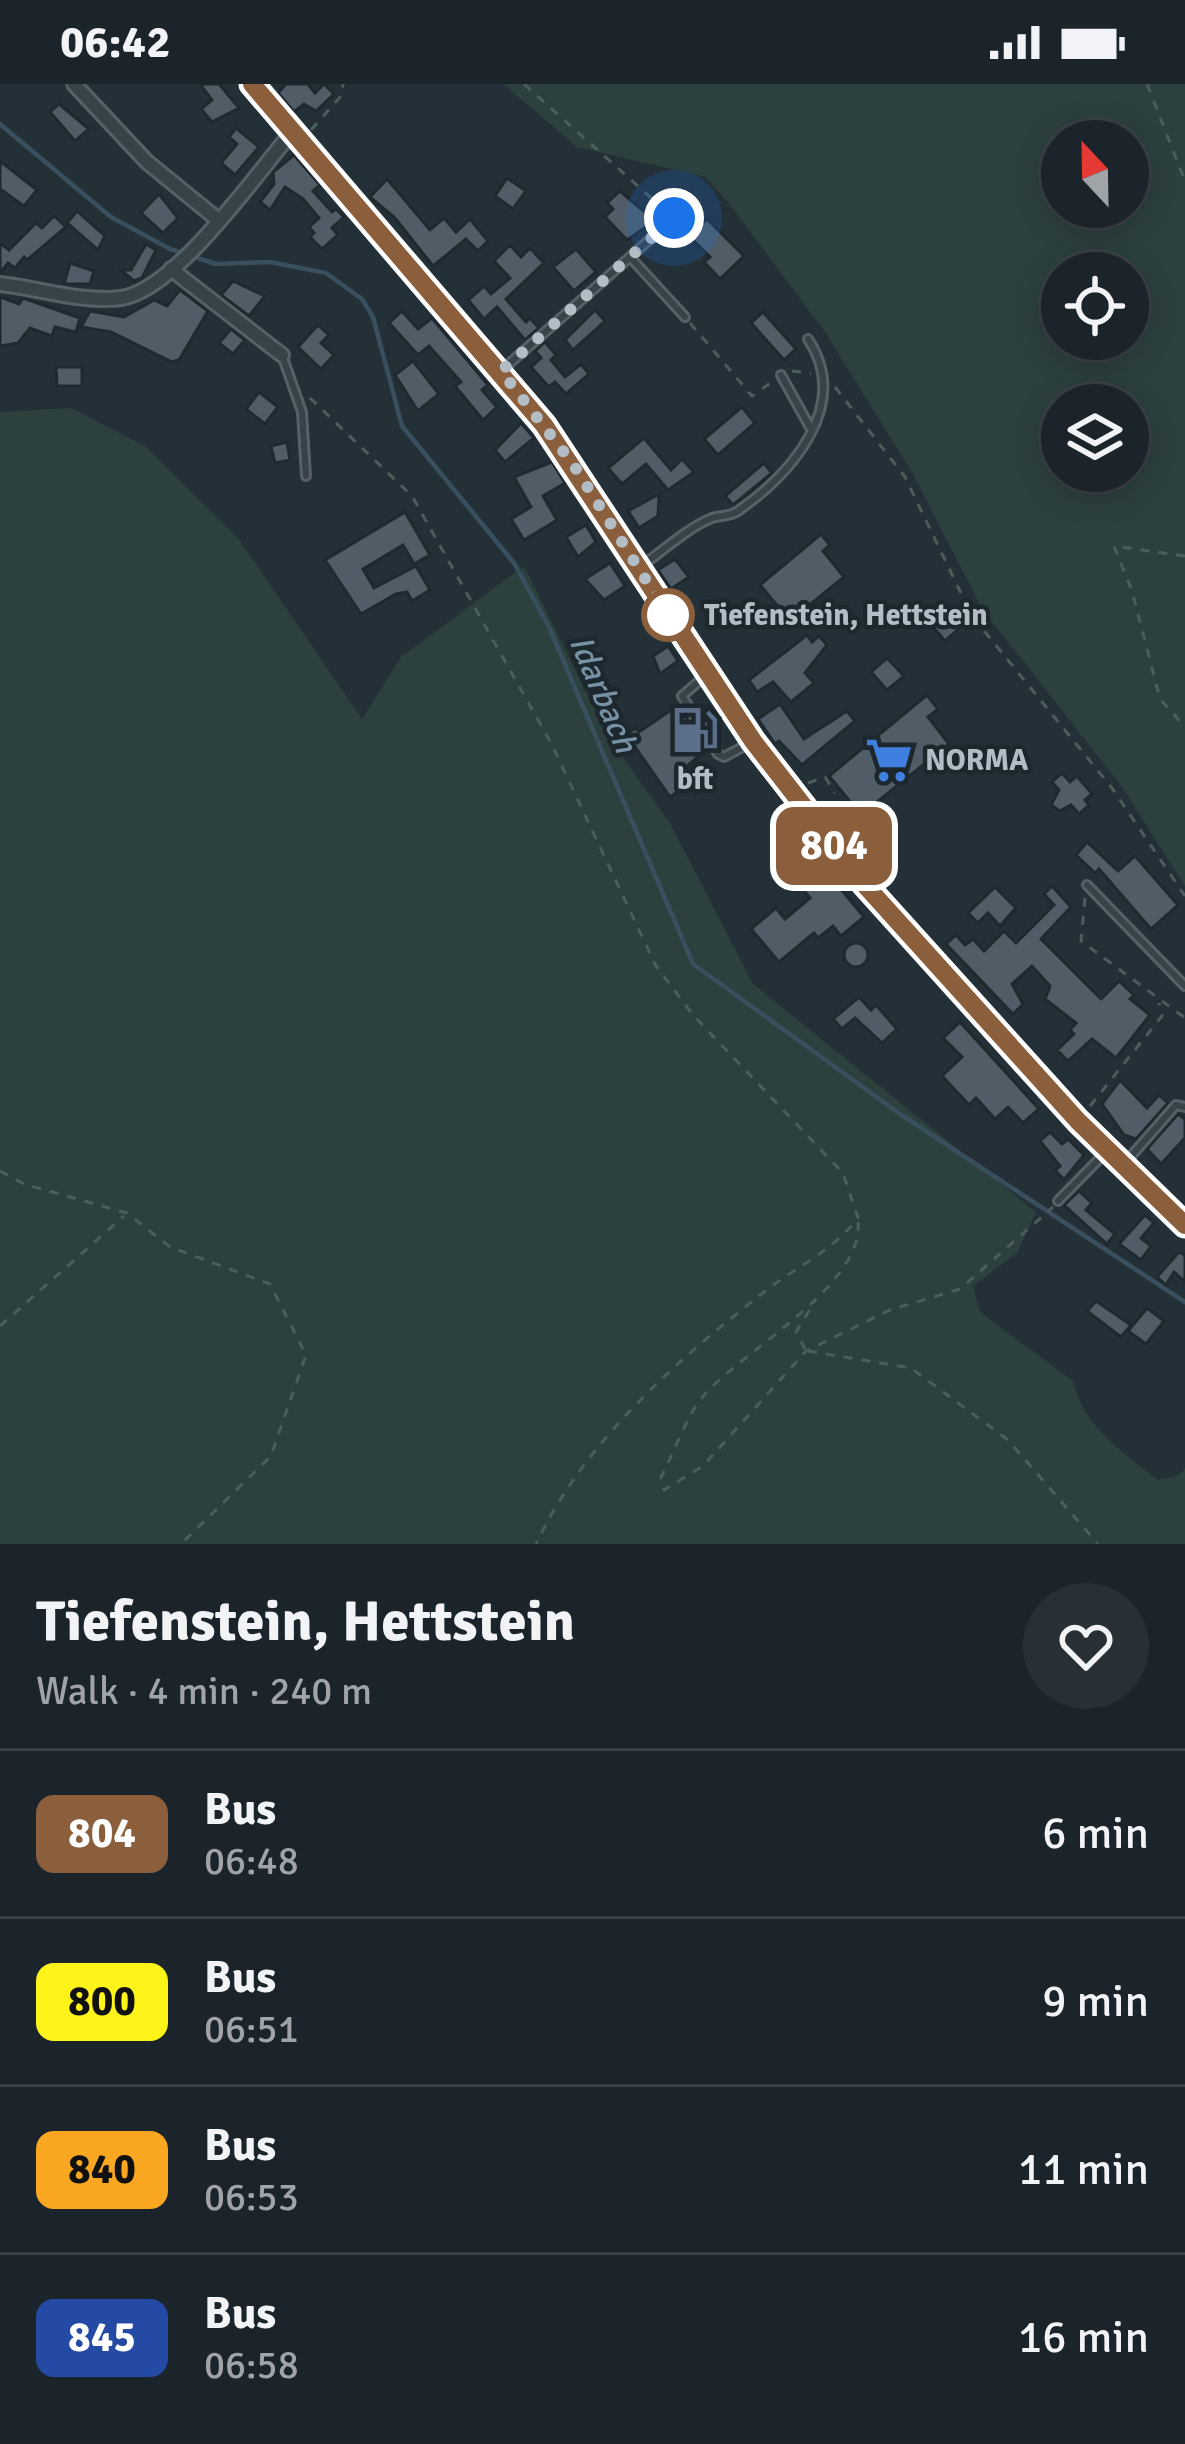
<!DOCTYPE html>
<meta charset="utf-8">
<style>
body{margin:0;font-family:Signika,sans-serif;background:#283036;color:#f1f3f6;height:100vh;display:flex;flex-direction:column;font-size:45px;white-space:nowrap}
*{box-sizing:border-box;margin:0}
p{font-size:39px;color:#a0a4a8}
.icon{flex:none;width:66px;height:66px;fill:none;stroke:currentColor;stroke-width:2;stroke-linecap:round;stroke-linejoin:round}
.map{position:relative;height:1460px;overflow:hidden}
.drawer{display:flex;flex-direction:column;background:#1b242a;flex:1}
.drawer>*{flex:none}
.badge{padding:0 24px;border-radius:18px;font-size:42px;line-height:78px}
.needle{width:78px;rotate:338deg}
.tools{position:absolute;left:1041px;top:36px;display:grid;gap:24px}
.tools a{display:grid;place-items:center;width:108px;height:108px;border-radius:50%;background:#1b242a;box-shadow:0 6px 30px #0003,0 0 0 3px #394147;font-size:60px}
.you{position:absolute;width:60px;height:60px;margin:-30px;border:9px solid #fff;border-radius:50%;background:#1a73e8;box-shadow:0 0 0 18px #1a73e833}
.map>.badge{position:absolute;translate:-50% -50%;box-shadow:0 0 0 6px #fff}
.round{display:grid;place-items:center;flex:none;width:126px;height:126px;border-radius:63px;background:#283036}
.headline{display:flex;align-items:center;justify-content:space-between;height:204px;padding:0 36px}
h1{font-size:57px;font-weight:700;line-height:90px}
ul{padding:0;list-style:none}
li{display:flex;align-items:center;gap:36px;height:168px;padding:0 36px;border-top:3px solid #394147}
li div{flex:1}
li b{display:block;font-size:45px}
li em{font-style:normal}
li .badge{min-width:132px;font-weight:700;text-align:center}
.status{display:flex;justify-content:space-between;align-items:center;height:84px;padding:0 60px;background:#1b242a;direction:ltr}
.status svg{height:33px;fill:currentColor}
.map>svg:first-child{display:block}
</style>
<div class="status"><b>06:42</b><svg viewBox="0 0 49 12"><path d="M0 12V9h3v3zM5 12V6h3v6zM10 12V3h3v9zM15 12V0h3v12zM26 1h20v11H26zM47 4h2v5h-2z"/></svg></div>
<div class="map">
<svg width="1185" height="1460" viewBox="0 0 1185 1460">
<rect width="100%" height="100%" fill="#243038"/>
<g fill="#2c403d" fill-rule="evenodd">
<path d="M 503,0 L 1185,0 L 1185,802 L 1120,700 L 982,525 L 913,390 L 825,248 L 728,118 L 705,93 L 577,63 ZM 1128,57 L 1128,123 L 1062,123 L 1062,57 ZM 1128,189 L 1128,255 L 1062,255 L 1062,189 ZM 1128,321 L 1128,387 L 1062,387 L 1062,321 Z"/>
<path d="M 71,324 L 145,362 L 238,454 L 362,635 L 401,573 L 524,482 L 609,654 L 670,739 L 753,900 L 1036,1128 L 1017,1169 L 973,1202 L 980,1228 L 1073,1297 C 1083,1343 1123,1368 1158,1396 L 1179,1391 L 1185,1384 L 1185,1460 L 0,1460 L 0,328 Z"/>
</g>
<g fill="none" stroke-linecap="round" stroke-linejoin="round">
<polyline stroke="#3a4f5e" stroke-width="4.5" points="0,40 111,133 170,165 216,180 270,178 326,189 362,215 373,233 402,342 514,479 549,543 693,880 900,1030 1185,1218"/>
</g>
<g fill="#505d67" stroke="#1f2930" stroke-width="3">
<polygon points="200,0 219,0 239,24 212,38 201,25 212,16"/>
<polygon points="286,0 308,0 315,9 324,0 334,10 316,27 304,20 294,28 278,9"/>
<polygon points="59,20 89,45 75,57 50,28"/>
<polygon points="236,44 259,63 235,91 221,79 237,60 229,53"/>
<polygon points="294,71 320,101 313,107 332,128 336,125 344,133 332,144 338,151 322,165 310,153 314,149 309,143 319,134 303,115 285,103 270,126 260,118 274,100 273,88"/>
<polygon points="0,77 37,106 24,122 0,105"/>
<polygon points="507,94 526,107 513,125 495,112"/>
<polygon points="387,95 430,146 444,134 456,148 470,135 488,157 478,167 466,155 433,182 395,134 370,113"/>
<polygon points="620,107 655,137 627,156 605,133 613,125 607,119"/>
<polygon points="159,110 178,134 163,149 141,129"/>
<polygon points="77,127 105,152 98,166 67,139"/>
<polygon points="54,132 66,143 27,176 24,173 15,184 8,179 0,189 0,159 9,166 36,139 42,144"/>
<polygon points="707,135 744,172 720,195 704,178 710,173 689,152"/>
<polygon points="146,160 156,166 142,194 134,197 121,186 131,186"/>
<polygon points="510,161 521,173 530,164 544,179 506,215 526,238 530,234 539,244 525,256 497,223 484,235 468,216 484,202 491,210 510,194 494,177"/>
<polygon points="576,165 596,188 574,207 553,183"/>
<polygon points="70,179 94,187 90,200 64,200"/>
<polygon points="233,197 265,212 249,232 221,211"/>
<polygon points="180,206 208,227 179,276 172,278 111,248 81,243 90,227 124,233 154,216 167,222"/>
<polygon points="0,213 19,220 23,214 80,234 76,248 55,243 52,252 30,244 18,259 0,262"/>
<polygon points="595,226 605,237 573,266 565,256"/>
<polygon points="402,227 418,245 432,234 488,301 482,306 497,323 483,336 455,302 461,298 429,262 418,271 389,239"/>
<polygon points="763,228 796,265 784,276 751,239"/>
<polygon points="318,241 329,251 321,259 334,271 321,285 298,263"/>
<polygon points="231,245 245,256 233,270 219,259"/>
<polygon points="545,258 556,271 551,276 565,293 581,280 589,290 566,310 555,298 549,303 531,283 541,274 535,267"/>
<polygon points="413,277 439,310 418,327 395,291"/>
<polygon points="56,283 82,283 82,302 57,302"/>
<polygon points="259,308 278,323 265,340 246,325"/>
<polygon points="742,323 755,339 718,371 704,355"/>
<polygon points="521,339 534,354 505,378 495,366"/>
<polygon points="644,354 671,386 682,375 694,388 668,406 646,380 622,400 608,384"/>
<polygon points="287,358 290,376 275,379 271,362"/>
<polygon points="552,378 565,399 543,412 557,436 524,456 511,435 531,423 514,393"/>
<polygon points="764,379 772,389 733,421 725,412"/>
<polygon points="659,410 658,432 639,444 628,427"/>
<polygon points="405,428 430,471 414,480 403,461 363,485 374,504 416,482 430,506 412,517 407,508 396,510 361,530 325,476"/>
<polygon points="586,441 596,458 578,473 566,453"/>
<polygon points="821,450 830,461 823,467 844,493 790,537 760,501"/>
<polygon points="675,475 689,493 671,505 658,486"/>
<polygon points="610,479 625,502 604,516 585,495"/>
<polygon points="947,530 960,544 945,557 933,543"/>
<polygon points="807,551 812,558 819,552 827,561 805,589 814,599 791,618 773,598 757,608 749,596"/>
<polygon points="668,562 678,577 660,590 653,572"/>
<polygon points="887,574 904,592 887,606 871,588"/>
<polygon points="927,611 938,625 928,633 949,660 861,731 829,692"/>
<polygon points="780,620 804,655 847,627 855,637 802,681 779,657 775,660 758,635"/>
<polygon points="671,626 678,637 685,632 706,666 680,688 676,709 670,713 626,650 636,644 639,648"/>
<polygon points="1062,689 1070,698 1077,692 1092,710 1085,716 1089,721 1079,730 1071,721 1060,727 1051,721 1059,706 1052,698"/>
<polygon points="801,756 810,760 806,763 864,833 841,852 833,842 818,854 814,849 779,878 751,845 776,824 785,835 810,814 801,803 809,796 777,764"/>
<polygon points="1087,758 1118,787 1135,772 1178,821 1151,845 1099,785 1095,789 1076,771"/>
<polygon points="1052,802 1071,823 1041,855 1101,915 1119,897 1134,911 1130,915 1150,931 1116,974 1092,955 1068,977 1057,966 1074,950 1070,946 1076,939 1045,915 1050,902 1032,882 1012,900 1023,920 1013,930 946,860 956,851 965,861 973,855 984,867 1004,847 1016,859 1054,821 1044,810"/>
<polygon points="995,803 1016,824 1000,842 988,829 978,839 968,829"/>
<circle cx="856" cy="871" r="12"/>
<polygon points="859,913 871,926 876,921 897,945 882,959 855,934 842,945 833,935"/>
<polygon points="960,938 1039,1025 1023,1039 1008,1023 995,1035 976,1014 969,1021 942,992 962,973 943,954"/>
<polygon points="1120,996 1147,1024 1159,1011 1168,1019 1136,1055 1124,1051 1102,1020"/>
<polygon points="1178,1030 1185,1035 1185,1054 1161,1080 1147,1065"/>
<polygon points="1050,1048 1062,1060 1068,1055 1084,1071 1064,1096 1055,1086 1060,1082 1040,1057"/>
<polygon points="1079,1107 1092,1119 1086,1126 1115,1150 1107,1160 1064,1121"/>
<polygon points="1145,1131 1154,1139 1141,1154 1151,1162 1141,1176 1119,1160"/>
<polygon points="1179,1168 1185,1171 1185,1198 1174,1188 1166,1201 1157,1193"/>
<polygon points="1096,1217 1131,1241 1121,1253 1087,1227"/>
<polygon points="1147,1224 1164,1237 1146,1260 1128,1247"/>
</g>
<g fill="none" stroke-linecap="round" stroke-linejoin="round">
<defs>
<g id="lane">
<polyline points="630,173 674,134"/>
<polyline points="282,271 302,328 306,392"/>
<polyline points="501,287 630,173 685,233"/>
<polyline points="781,291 811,345"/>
<path d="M 641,482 C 663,467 687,444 712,434 C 721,431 729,433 738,427 C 792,389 852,321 808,255"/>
<polyline points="705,592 682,612 718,670 724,673 752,658"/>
<polyline points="1087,801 1185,902"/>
<polyline points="1125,1079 1176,1021 1185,1023"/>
<polyline points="1058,1117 1104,1070"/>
</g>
<g id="street">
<polyline points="74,0 147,78 217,135"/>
<polyline points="171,185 282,271"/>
<path d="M 0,200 C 37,204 84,219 121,214 C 176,206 256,90 293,47"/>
</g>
<polyline id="primary" points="252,0 544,342 753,657 864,800 1078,1037 1185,1141"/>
</defs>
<use href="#lane" stroke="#566067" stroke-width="12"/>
<use href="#street" stroke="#566067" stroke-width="18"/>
<use href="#primary" stroke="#414b52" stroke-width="24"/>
<g stroke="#4b5d5c" stroke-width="3" stroke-dasharray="9 9" stroke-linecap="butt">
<polyline points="524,0 668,129"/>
<polyline points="1147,0 1185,97"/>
<polyline points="311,46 341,12 343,0"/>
<polyline points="690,239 752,312 773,297"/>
<polyline points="792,287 811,289"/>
<polyline points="835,303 905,393 972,532 1112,704 1185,812"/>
<path d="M 310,314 L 412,412 L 551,659 L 656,882 L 693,931 L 843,1089 L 858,1134 C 832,1168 797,1182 764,1208 C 676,1277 584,1358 536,1460"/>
<polyline points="1185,472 1114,462 1132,507 1160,615 1185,643"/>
<polyline points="808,699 825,693 835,709"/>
<polyline points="1085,814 1081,857 1185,934"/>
<polyline points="1090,1022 1162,932 1159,919"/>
<polyline points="0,1087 24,1100 127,1129 170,1163 270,1200 306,1271 271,1372 181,1460"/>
<path d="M 858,1138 C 864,1201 743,1267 705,1310 C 686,1331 675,1368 661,1393 L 664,1406 L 703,1382 L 806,1267 L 890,1226 L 960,1205 L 1053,1123"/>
<polyline points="0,1242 124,1132"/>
<polyline points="805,1265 796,1248 815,1217"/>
<polyline points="808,1267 911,1284 1008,1356 1098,1460"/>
</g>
<use href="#lane" stroke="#384249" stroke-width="6"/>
<use href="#street" stroke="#384249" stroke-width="12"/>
<use href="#primary" stroke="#566169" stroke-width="18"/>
</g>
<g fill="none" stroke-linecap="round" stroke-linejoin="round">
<defs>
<polyline id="line" points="252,0 544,341 753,657 864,800 1078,1037 1185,1141"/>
</defs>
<use href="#line" stroke="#fff" stroke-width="27"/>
<use href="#line" stroke="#8b5e3c" stroke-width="18"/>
<polyline stroke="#b3bdc5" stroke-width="12" stroke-dasharray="0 21.6" points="668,531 573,380 501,287 674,134"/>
</g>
<defs>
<symbol id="fuel-bare" viewBox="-9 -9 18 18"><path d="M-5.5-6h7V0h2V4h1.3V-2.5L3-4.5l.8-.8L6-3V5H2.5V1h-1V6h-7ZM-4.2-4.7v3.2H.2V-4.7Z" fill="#5c6f8a" stroke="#1d272e" stroke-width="2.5" paint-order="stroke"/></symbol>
<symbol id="supermarket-bare" viewBox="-9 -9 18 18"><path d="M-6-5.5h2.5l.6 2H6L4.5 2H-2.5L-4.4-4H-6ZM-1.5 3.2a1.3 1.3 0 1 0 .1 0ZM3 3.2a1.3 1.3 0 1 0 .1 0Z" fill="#3f7fe0" stroke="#1d272e" stroke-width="2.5" paint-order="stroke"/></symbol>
</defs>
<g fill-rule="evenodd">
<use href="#fuel-bare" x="662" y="613" width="66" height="66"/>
<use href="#supermarket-bare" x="856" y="643" width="66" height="66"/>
</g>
<circle fill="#fff" stroke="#8b5e3c" stroke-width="6" cx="668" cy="531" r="24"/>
<g text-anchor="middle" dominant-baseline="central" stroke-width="9" stroke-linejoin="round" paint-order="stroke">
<g font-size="30" font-weight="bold" fill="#b3bdc5" stroke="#1d272e" text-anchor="start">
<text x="704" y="531">Tiefenstein, Hettstein</text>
</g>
<g font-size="30" font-weight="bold" fill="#b3bdc5" stroke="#1d272e" text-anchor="start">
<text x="925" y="676">NORMA</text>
<text x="695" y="695" text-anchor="middle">bft</text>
</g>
<g font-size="33" font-style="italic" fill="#7792a5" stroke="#1d272e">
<text transform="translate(603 610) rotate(67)">Idarbach</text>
</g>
</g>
</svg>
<div class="tools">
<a><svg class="needle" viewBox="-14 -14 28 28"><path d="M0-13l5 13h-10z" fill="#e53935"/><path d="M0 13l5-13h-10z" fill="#a0a4a8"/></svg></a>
<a><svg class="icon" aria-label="locate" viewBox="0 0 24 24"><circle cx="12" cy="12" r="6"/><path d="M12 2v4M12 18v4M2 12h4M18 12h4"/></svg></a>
<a><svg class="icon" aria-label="layers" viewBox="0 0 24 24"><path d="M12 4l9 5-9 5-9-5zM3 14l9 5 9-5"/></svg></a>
</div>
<div class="you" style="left:674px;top:134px"></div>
<b class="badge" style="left:834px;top:762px;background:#8b5e3c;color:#fff">804</b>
</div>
<section class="drawer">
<div class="headline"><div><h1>Tiefenstein, Hettstein</h1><p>Walk · 4 min · 240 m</p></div><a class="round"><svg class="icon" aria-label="heart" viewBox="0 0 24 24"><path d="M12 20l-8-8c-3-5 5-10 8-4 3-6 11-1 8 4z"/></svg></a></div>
<ul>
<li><span class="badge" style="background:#8b5e3c;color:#fff">804</span><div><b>Bus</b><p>06:48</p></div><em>6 min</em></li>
<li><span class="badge" style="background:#fff419;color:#111">800</span><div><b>Bus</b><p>06:51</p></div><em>9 min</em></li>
<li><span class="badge" style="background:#f9a720;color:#111">840</span><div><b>Bus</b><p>06:53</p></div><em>11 min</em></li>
<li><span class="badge" style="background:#244aa5;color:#fff">845</span><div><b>Bus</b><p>06:58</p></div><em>16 min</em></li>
</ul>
</section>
